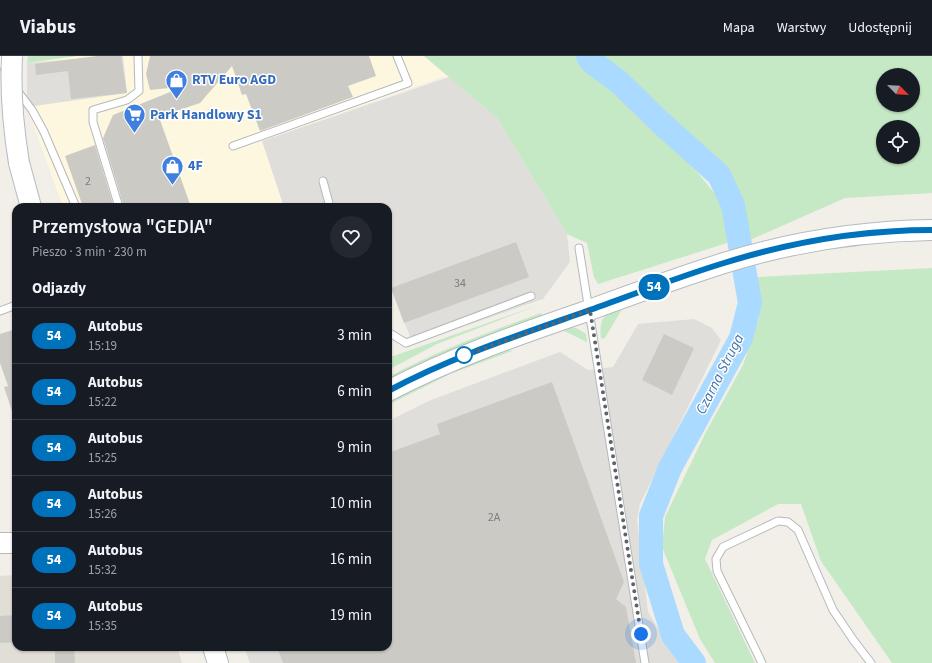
<!DOCTYPE html>
<html lang="pl">
<meta charset="utf-8">
<style>
body{margin:0;font-family:"Source Sans 3",sans-serif;background:#242831;color:#f1f3f6;height:100vh;display:flex;flex-direction:column;font-size:15px;white-space:nowrap}
*{box-sizing:border-box;margin:0}
p{font-size:13px;color:#9ea1a6}
.icon{flex:none;width:22px;height:22px;fill:none;stroke:currentColor;stroke-width:2;stroke-linecap:round;stroke-linejoin:round}
.map{position:relative;flex:1;overflow:hidden}
.side{position:absolute;left:12px;top:147px;width:380px;height:448px;display:flex;flex-direction:column;background:#171b24;border-radius:12px;box-shadow:0 1px 3px #0004}
.side>*{flex:none}
.badge{padding:0 8px;border-radius:13px;font-size:14px;line-height:26px}
.needle{width:26px;rotate:114deg}
.tools{position:absolute;left:876px;top:12px;display:grid;gap:8px}
.tools a{display:grid;place-items:center;width:44px;height:44px;border-radius:50%;background:#171b24;box-shadow:0 1px 3px #0004;font-size:20px}
.you{position:absolute;width:20px;height:20px;margin:-10px;border:3px solid #fff;border-radius:50%;background:#1a73e8;box-shadow:0 0 0 6px #1a73e833}
.map>.badge{position:absolute;translate:-50% -50%;box-shadow:0 0 0 2px #fff}
h2{padding:0 20px;font-size:15px;line-height:36px}
.round{display:grid;place-items:center;flex:none;width:42px;height:42px;border-radius:21px;background:#242831}
.overview{display:flex;align-items:center;justify-content:space-between;height:68px;padding:0 20px}
h1{font-size:19px;font-weight:600;line-height:30px}
ul{padding:0;list-style:none}
li{display:flex;align-items:center;gap:12px;height:56px;padding:0 20px;border-top:1px solid #363941}
li div{flex:1}
li b{display:block;font-size:15px}
li em{font-style:normal}
li .badge{min-width:44px;font-weight:700;text-align:center}
header{display:flex;align-items:center;gap:24px;box-sizing:border-box;height:56px;padding:0 20px;background:#171b24;border-bottom:1px solid #363941}
header strong{font-size:19px}
nav{display:flex;gap:22px;margin-inline-start:auto;font-size:14px}
.map>svg:first-child{display:block}
</style>
<header>
<strong>Viabus</strong>
<nav><a>Mapa</a><a>Warstwy</a><a>Udostępnij</a></nav>
</header>
<div class="map">
<svg width="932" height="607" viewBox="0 0 932 607">
<rect width="100%" height="100%" fill="#f1efe8"/>
<polygon fill="#fef7e0" points="77,0 424,0 449,21 443,21 262,85 284,151 63,151 27,51 27,7"/>
<g fill="#e0deda">
<polygon points="110,0 123,0 127,37 27,51 27,7"/>
<polygon points="449,21 497,62 567,178 570,206 543,243 413,288 391,232 388,233 388,151 284,151 262,85"/>
<polygon points="694,263 712,272 721,284 640,448 637,464 648,556 679,607 250,607 244,591 388,591 388,365 431,344 560,296 588,314 613,311 638,268"/>
</g>
<polygon fill="#e1ded6" points="16,519 16,591 177,591 182,607 0,607 0,520"/>
<g fill="#c5e8c5" fill-rule="evenodd">
<polygon points="28,0 77,0 27,7"/>
<polygon points="424,0 578,0 622,40 697,116 725,150 727,187 598,228 594,221 587,187 567,178 497,62"/>
<path d="M 603,0 L 932,0 L 932,137 L 845,142 L 750,184 L 738,133 L 717,103 L 606,4 ZM 883,19 L 913,19 L 913,49 L 883,49 ZM 883,71 L 913,71 L 913,101 L 883,101 Z"/>
<polygon points="932,212 932,607 892,607 821,505 801,448 778,448 712,484 705,503 755,607 715,607 700,583 662,491 665,461 706,376 743,309 759,262 757,221"/>
<polygon points="541,248 437,288 388,314 388,302"/>
<path d="M 622,250 L 622,253 L 605,282 L 601,283 C 599,262 603,258 622,250 Z"/>
<path d="M 541,257 L 543,261 L 388,326 L 388,321 C 439,294 488,276 541,257 Z"/>
<polygon points="569,270 578,273 586,278 587,286 562,274 561,272"/>
<polygon points="504,291 512,295 450,318 388,349 388,342"/>
</g>
<g fill="none" stroke-linecap="round" stroke-linejoin="round">
<polyline stroke="#aadaff" stroke-width="24" points="588,0 592,6 619,26 660,66 719,119 733,149 750,247 741,282 670,412 651,460 651,508 673,579 694,607"/>
</g>
<g fill="#cccac5">
<polygon points="97,0 121,0 127,37 71,43 68,15 36,19 35,8"/>
<polygon points="150,0 369,0 376,20 348,30 353,41 260,75 246,38 242,39 232,10 200,47 159,61 191,151 124,151 103,82 113,59 180,32 179,31 150,34 146,18"/>
<polygon points="95,89 114,151 83,151 65,100"/>
<polygon points="516,186 529,221 404,267 391,232"/>
<polygon points="16,273 16,301 12,303 16,315 16,361 14,361 4,331 8,330 0,307 0,278"/>
<polygon points="664,278 694,292 672,339 642,324"/>
<polygon points="552,326 624,526 616,543 626,551 636,607 283,607 277,591 388,591 388,397 440,378 437,368"/>
<polygon points="16,559 16,586 0,587 0,560"/>
<polygon points="55,591 74,591 75,607 55,607"/>
</g>
<g fill="none" stroke-linecap="round" stroke-linejoin="round">
<defs>
<g id="lane">
<polyline points="0,1 5,14"/>
<polyline points="16,33 32,54 44,76 76,151"/>
<polyline points="233,90 408,27 397,0"/>
<polyline points="323,125 330,151"/>
<polyline points="119,151 93,66 93,54 127,44 139,35 138,0"/>
<polyline points="579,192 645,607"/>
<polyline points="0,255 16,249"/>
<polyline points="388,276 406,287 531,240"/>
<polyline points="762,607 717,515 716,503 723,491 778,465 788,466 798,474 833,554 854,585 871,607"/>
</g>
<g id="secondary">
<polyline points="19,107 31,151"/>
<path d="M 388,335 C 451,302 517,279 584,256 C 630,239 677,222 724,207 C 791,186 862,175 932,174"/>
<polyline points="0,487 16,487"/>
<polyline points="213,591 218,607"/>
</g>
</defs>
<use href="#lane" stroke="#b5b8bc" stroke-width="9"/>
<use href="#secondary" stroke="#b6babf" stroke-width="22"/>
<use href="#lane" stroke="#fff" stroke-width="7"/>
<use href="#secondary" stroke="#fff" stroke-width="20"/>
<defs>
<path id="secondary-bridge" d="M 12,0 C 10,38 13,70 19,107"/>
</defs>
<use href="#secondary-bridge" stroke="#b6babf" stroke-width="22" stroke-linecap="butt"/>
<use href="#secondary-bridge" stroke="#fff" stroke-width="20"/>
</g>
<g fill="none" stroke-linecap="round" stroke-linejoin="round">
<defs>
<path id="line" d="M 388,335 C 451,301 519,279 587,255 C 632,239 678,221 724,207 C 791,186 862,174 932,174"/>
</defs>
<use href="#line" stroke="#fff" stroke-width="9"/>
<use href="#line" stroke="#0072bc" stroke-width="6"/>
<polyline stroke="#5f6368" stroke-width="4" stroke-dasharray="0 7.2" points="464,299 458,302 590,254 641,578"/>
</g>
<defs>
<symbol id="shop-pin" viewBox="-11 -11 22 30"><path d="M0 17L-7.5 6A9.5 9.5 0 1 1 7.5 6Z" fill="#3f7fe0" stroke="#fff"/><path d="M-5-2.5h2.3a2.7 3.5 0 0 1 5.4 0H5L5.5 6h-11ZM-1.5-2.5h3a1.5 2.3 0 0 0-3 0Z" fill="#fff"/></symbol>
<symbol id="supermarket-pin" viewBox="-11 -11 22 30"><path d="M0 17L-7.5 6A9.5 9.5 0 1 1 7.5 6Z" fill="#3f7fe0" stroke="#fff"/><path d="M-6-5.5h2.5l.6 2H6L4.5 2H-2.5L-4.4-4H-6ZM-1.5 3.2a1.3 1.3 0 1 0 .1 0ZM3 3.2a1.3 1.3 0 1 0 .1 0Z" fill="#fff"/></symbol>
</defs>
<g fill-rule="evenodd">
<use href="#shop-pin" x="164" y="12" width="25" height="34"/>
<use href="#supermarket-pin" x="122" y="46" width="25" height="34"/>
<use href="#shop-pin" x="160" y="98" width="25" height="34"/>
</g>
<circle fill="#fff" stroke="#0072bc" stroke-width="2" cx="464" cy="299" r="8"/>
<g text-anchor="middle" dominant-baseline="central" stroke-width="3" stroke-linejoin="round" paint-order="stroke">
<g font-size="12" fill="#7a7d7f">
<text x="88" y="125">2</text>
<text x="460" y="227">34</text>
<text x="494" y="461">2A</text>
</g>
<g font-size="14" font-weight="bold" fill="#366cbe" stroke="#fff" text-anchor="start">
<text x="192" y="24">RTV Euro AGD</text>
<text x="150" y="59">Park Handlowy S1</text>
<text x="188" y="110">4F</text>
</g>
<g font-size="15" font-style="italic" fill="#4174aa" stroke="#fff">
<text transform="translate(720 318) rotate(-63)">Czarna Struga</text>
</g>
</g>
</svg>
<div class="tools">
<a><svg class="needle" viewBox="-14 -14 28 28"><path d="M0-13l5 13h-10z" fill="#e53935"/><path d="M0 13l5-13h-10z" fill="#9ea1a6"/></svg></a>
<a><svg class="icon" aria-label="locate" viewBox="0 0 24 24"><circle cx="12" cy="12" r="6"/><path d="M12 2v4M12 18v4M2 12h4M18 12h4"/></svg></a>
</div>
<div class="you" style="left:641px;top:578px"></div>
<b class="badge" style="left:654px;top:231px;background:#0072bc;color:#fff">54</b>
<section class="side">
<div class="overview"><div><h1>Przemysłowa &quot;GEDIA&quot;</h1><p>Pieszo · 3 min · 230 m</p></div><a class="round"><svg class="icon" aria-label="heart" viewBox="0 0 24 24"><path d="M12 20l-8-8c-3-5 5-10 8-4 3-6 11-1 8 4z"/></svg></a></div>
<h2>Odjazdy</h2>
<ul>
<li><span class="badge" style="background:#0072bc;color:#fff">54</span><div><b>Autobus</b><p>15:19</p></div><em>3 min</em></li>
<li><span class="badge" style="background:#0072bc;color:#fff">54</span><div><b>Autobus</b><p>15:22</p></div><em>6 min</em></li>
<li><span class="badge" style="background:#0072bc;color:#fff">54</span><div><b>Autobus</b><p>15:25</p></div><em>9 min</em></li>
<li><span class="badge" style="background:#0072bc;color:#fff">54</span><div><b>Autobus</b><p>15:26</p></div><em>10 min</em></li>
<li><span class="badge" style="background:#0072bc;color:#fff">54</span><div><b>Autobus</b><p>15:32</p></div><em>16 min</em></li>
<li><span class="badge" style="background:#0072bc;color:#fff">54</span><div><b>Autobus</b><p>15:35</p></div><em>19 min</em></li>
</ul>
</section>
</div>
